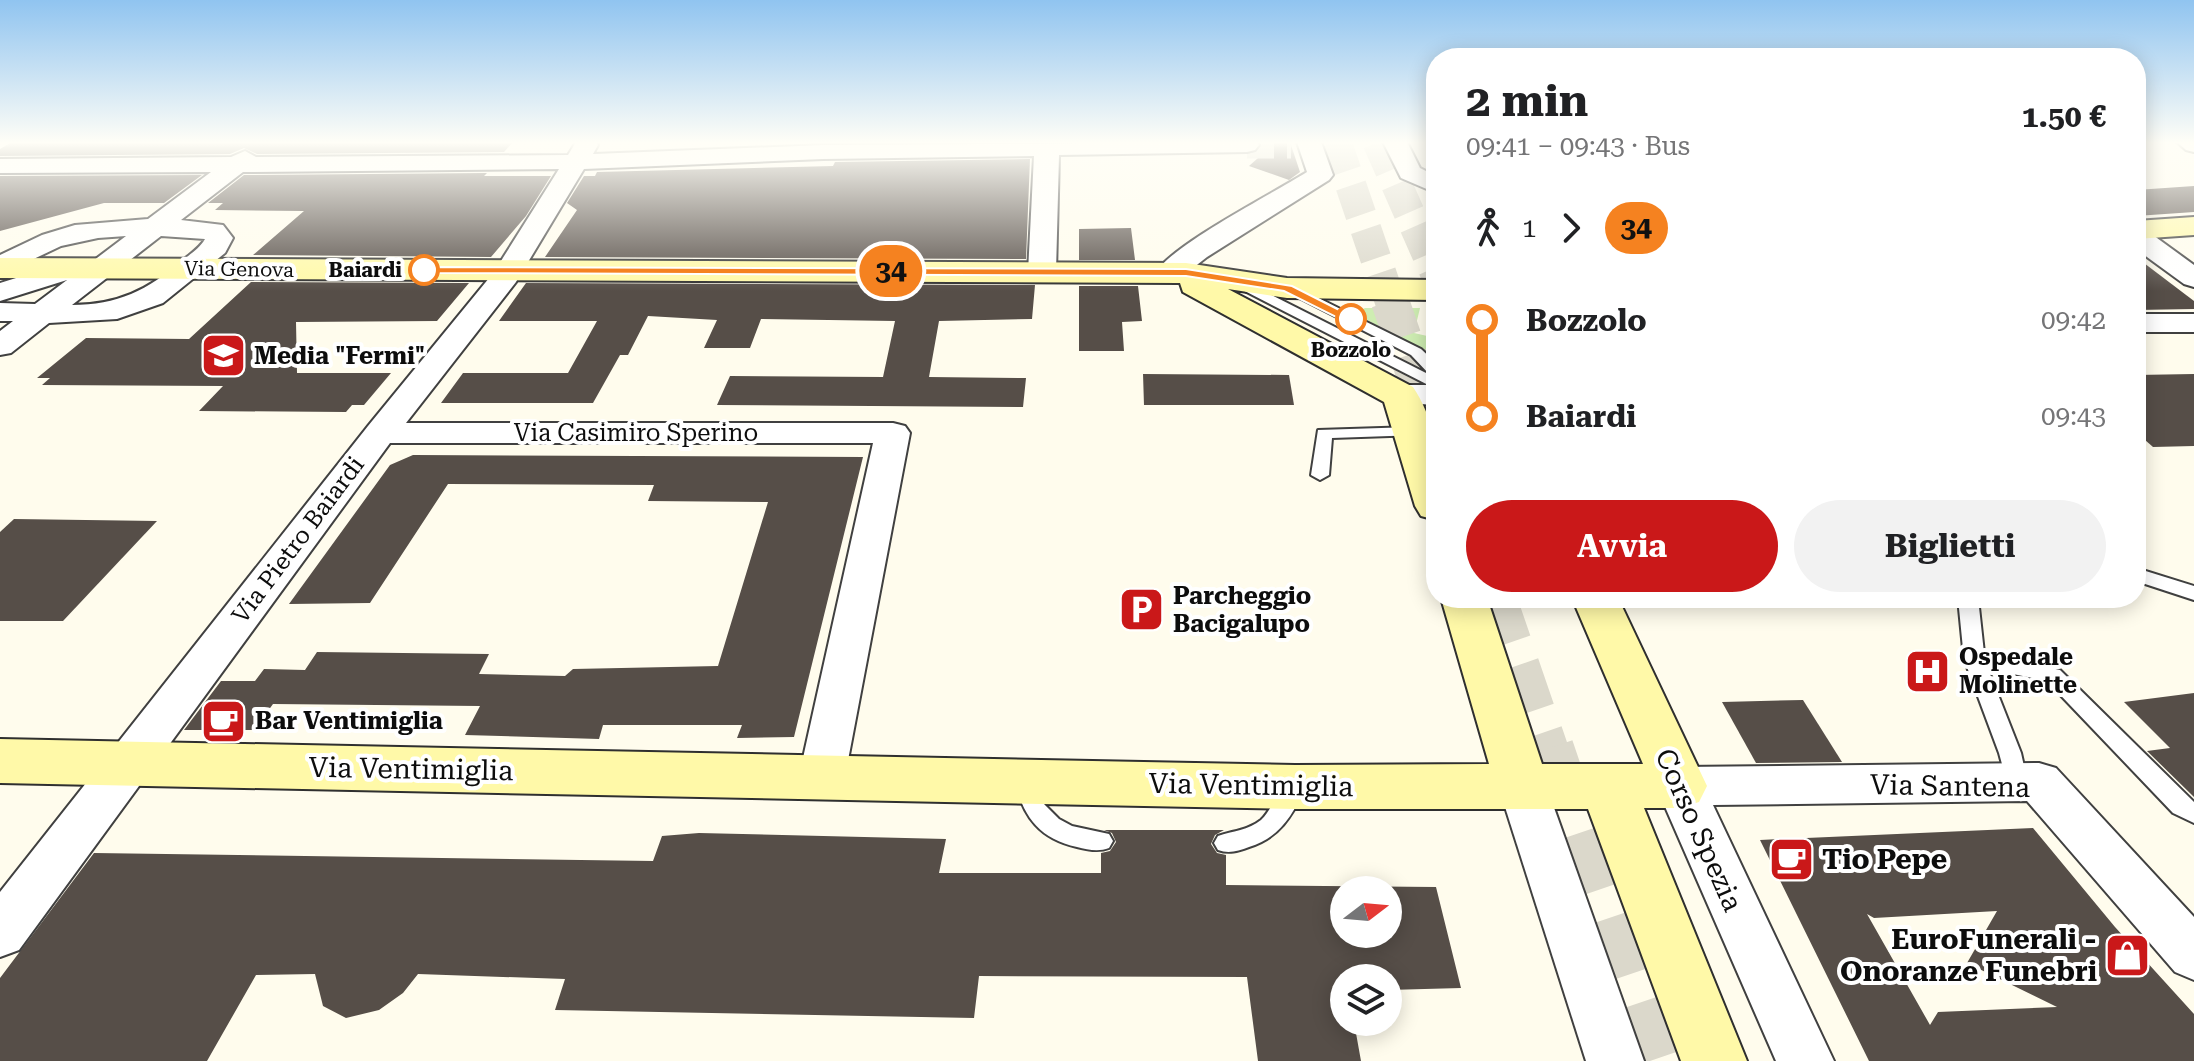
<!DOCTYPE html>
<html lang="it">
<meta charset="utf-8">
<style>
body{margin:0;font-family:"Roboto Serif",serif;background:#f2f2f2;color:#202124;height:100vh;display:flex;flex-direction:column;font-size:30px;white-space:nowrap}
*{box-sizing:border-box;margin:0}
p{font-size:26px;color:#757577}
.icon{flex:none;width:44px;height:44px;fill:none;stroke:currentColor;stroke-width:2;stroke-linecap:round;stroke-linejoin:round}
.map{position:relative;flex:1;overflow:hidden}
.panel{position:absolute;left:1426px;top:48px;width:720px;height:560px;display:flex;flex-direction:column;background:#fff;border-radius:32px;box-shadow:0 4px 20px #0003}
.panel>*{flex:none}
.badge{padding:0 16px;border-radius:26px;font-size:28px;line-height:52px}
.needle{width:52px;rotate:74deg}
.fabs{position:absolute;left:1330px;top:876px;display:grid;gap:16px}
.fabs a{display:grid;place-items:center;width:72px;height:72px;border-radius:50%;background:#fff;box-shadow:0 4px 20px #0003;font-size:40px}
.map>.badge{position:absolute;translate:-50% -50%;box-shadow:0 0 0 4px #fff}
.legs{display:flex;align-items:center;gap:12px;height:88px;padding:0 40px;font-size:26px}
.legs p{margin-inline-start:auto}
.head{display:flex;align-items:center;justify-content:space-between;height:136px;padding:0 40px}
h1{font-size:44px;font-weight:700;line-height:60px}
.button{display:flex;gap:16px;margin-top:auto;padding:16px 40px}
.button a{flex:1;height:92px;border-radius:48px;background:#ca1819;color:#fff;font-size:32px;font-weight:700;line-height:92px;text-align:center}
.button a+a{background:#f2f2f2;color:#202124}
ul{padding:0 40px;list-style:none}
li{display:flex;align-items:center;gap:28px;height:96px;font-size:30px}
li i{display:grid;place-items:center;width:12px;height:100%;margin:0 10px;background:currentColor}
li i::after{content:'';width:20px;height:20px;margin:-10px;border:6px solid;border-radius:50%;background:#fff}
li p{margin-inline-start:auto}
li:first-child i{background:linear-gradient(#0000 50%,currentColor 0)}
li:last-child i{background:linear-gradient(currentColor 50%,#0000 0)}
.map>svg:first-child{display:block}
</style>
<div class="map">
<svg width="2194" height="1061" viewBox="0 0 2194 1061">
<rect width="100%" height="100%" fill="#fffced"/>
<polygon fill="#ceedb2" points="1365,308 1420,308 1414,333 1436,338 1436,348 1425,351 1358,315 1357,312"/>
<g fill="#564e48" fill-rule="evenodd">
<polygon points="12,142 513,142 504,152 257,154 244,148 230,154 0,156 0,149"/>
<polygon points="1276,142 1290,142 1300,172 1289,180 1249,166"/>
<polygon points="1030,159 1026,259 545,257 577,210 567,203 584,176 595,176 597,172 833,166 835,162"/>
<polygon points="487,173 484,176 551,176 526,216 491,257 253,255 304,211 215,210 223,203 208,203 244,175"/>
<polygon points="202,175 164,203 104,203 0,231 0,176"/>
<polygon points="2194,186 2194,212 2136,216 2136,190"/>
<polygon points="1131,228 1135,260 1079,260 1079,229"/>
<polygon points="2136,257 2194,301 2194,309 2136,310"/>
<polygon points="251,282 469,283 437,321 296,322 297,373 391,373 364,405 352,405 346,412 199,411 223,386 42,385 50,378 37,378 86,338 189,339"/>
<polygon points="526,283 1035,285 1032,319 939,321 929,377 1026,378 1023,407 717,405 730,376 883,377 895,321 761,319 750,348 704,348 717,320 648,316 628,355 620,355 593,403 441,403 463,373 568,373 597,321 499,321"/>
<polygon points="1079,286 1138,286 1142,321 1122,322 1124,351 1079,351"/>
<polygon points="1143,374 1289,375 1294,405 1144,405"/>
<polygon points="2194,374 2194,446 2153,447 2136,432 2136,375"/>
<polygon points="413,455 863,457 794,737 737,738 742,725 603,725 599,739 465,735 480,706 273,704 254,730 184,730 221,681 255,681 264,669 305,670 317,652 489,654 479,674 565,676 573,669 718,666 768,502 648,501 654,485 448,484 370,603 289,604 390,465"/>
<polygon points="14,519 157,521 63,621 0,621 0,532"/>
<polygon points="2194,693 2194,797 2147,751 2170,748 2124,702"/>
<polygon points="1803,700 1842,762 1756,763 1722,702"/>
<path d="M 2033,828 L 2115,927 L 2194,1014 L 2194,1061 L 1869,1061 L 1760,840 ZM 1997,911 L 1967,963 L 2057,1007 L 1938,1012 L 1930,1025 L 1867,914 L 1874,918 Z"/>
<path d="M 1104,830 L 1224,830 L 1215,835 L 1211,844 L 1217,853 L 1226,855 L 1226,885 L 1436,887 L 1461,988 L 1388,990 L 1388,978 L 1344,978 L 1344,1022 L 1354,1022 L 1361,1061 L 1258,1061 L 1247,977 L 979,976 L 974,1018 L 555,1010 L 565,979 L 418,974 L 403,993 L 379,1010 L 346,1018 L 323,1006 L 315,974 L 256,975 L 207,1061 L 0,1061 L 0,978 L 94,853 L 653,861 L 662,836 L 699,833 L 946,839 L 939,873 L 1101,873 L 1101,853 L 1110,851 L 1116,842 L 1112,833 ZM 1344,890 L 1388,890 L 1388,934 L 1344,934 Z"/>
</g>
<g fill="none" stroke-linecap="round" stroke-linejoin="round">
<polyline stroke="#dbd8cb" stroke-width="27" stroke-dasharray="27 13" stroke-linecap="butt" points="1247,145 1291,145"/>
<g stroke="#dbd8cb" stroke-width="31" stroke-dasharray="31 15" stroke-linecap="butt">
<polyline points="1336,142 1391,303"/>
<polyline points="1378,142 1436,274"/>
</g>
<polyline stroke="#dbd8cb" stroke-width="38" stroke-dasharray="38 19" stroke-linecap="butt" points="1390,301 1436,435"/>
<polyline stroke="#dbd8cb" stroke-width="48" stroke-dasharray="48 24" stroke-linecap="butt" points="1492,598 1545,752"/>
<polyline stroke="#dbd8cb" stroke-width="60" stroke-dasharray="60 30" stroke-linecap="butt" points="1544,750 1650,1061"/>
<defs>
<g id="lane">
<polygon points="1240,279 1430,375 1411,355 1280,288 1282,285 1292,285 1421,349 1436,363 1436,377 1431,375 1436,378 1436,389 1235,286 1233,283"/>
<polygon points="1413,427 1421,432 1419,435 1332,438 1329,475 1320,480 1311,475 1318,430"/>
<polygon points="2136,568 2194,586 2194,600 2136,581"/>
<polygon points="1958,598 1978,598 1984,653 2060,670 2194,802 2194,823 2173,813 2047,681 1988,669 2021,753 2028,784 2025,790 2017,793 2009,790 1999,753 1964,659"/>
<path d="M 1026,772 L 1034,775 L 1044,804 L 1059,819 L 1072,826 L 1109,834 L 1113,841 L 1109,848 C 1099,852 1088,850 1077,847 C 1040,839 1023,817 1015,781 L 1018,775 Z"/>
<path d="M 1294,780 L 1302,782 L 1305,789 C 1292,816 1279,838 1249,847 C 1238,851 1229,854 1218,850 L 1214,843 L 1218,836 C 1232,831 1249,830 1261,820 C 1274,808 1278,785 1294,780 Z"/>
</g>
<g id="street">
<path d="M 576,142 L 596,142 L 598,145 L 593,154 L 823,145 L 1257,142 L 1259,145 L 1255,150 L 1247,152 L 1059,155 L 1056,272 L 1052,278 L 1042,281 L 1032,278 L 1028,272 L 1034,156 L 823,159 L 584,169 L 516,282 L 406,423 L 893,423 L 905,426 L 910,433 L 845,776 L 839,789 L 822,795 L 805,789 L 799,776 L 873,443 L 390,443 L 19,950 L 0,957 L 0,892 L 368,426 L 494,272 L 559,169 L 243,172 L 181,220 L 223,225 L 233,238 L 225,253 L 163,303 L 117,319 L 49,323 L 11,353 L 0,355 L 0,331 L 13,321 L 0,321 L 0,303 L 35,304 L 67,280 L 0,301 L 0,283 L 77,259 L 89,264 L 126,236 L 98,238 L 61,246 L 0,275 L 0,255 L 42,235 L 75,225 L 148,219 L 211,172 L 0,173 L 0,159 L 231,157 L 245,151 L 256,157 L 568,155 ZM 161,236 L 205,239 C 200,248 190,254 182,261 C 148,290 117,305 72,305 Z"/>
<path d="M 1297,142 L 1321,142 L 1333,175 L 1329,180 L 1207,257 L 1179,279 L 1169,282 L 1159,279 L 1155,273 C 1175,243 1272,194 1307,172 Z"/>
<polygon points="1383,142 1407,142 1420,168 1436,176 1436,193 1401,178"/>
<polygon points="2177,142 2194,142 2194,152 2186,150"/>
<polygon points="2136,228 2146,230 2194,265 2194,287 2184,284 2136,249"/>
<rect x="2136" y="314" width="58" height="18"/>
<polygon points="1399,385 1436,385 1436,405 1387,402 1382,395 1387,388"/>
<polygon points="2039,763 2056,768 2194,917 2194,980 2175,972 2027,801 1713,805 1834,1061 1776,1061 1656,786 1663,772 1680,767"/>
<polygon points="1523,769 1540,774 1547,788 1644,1061 1586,1061 1499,788 1506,774"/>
</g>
<g id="secondary">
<polygon points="2194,217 2194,235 2136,239 2136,221"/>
<path d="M 0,258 L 1186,263 L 1287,278 L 1436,280 L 1436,300 L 1287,298 L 1228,289 L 1413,387 C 1441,428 1436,472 1436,520 L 1421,516 L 1415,506 L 1384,402 L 1183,292 L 1180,283 L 0,278 Z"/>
<polygon points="1441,598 1487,598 1542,764 1643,764 1572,598 1618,598 1707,786 1699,802 1680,808 1644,808 1747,1061 1681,1061 1588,809 1295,809 0,783 0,739 1295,765 1489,764"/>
</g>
</defs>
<use href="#lane" stroke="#404040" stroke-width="4"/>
<use href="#street" stroke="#404040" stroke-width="4"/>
<use href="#secondary" stroke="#2f2f2f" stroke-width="4"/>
<use href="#lane" fill="#fff" fill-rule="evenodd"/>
<use href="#street" fill="#fff" fill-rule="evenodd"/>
<use href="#secondary" fill="#fff9a8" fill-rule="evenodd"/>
</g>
<linearGradient id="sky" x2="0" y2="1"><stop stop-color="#90c4f0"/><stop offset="0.49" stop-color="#fffef7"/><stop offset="1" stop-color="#fffef7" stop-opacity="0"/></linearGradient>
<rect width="2194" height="291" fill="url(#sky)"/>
<polygon fill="#f58220" stroke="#fff" stroke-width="2" points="419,267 1186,269 1292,286 1357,319 1346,322 1284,291 1186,276 424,273 418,270"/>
<defs>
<symbol id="school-square" viewBox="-11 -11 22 22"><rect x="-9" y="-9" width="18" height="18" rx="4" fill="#ca1819" stroke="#fff"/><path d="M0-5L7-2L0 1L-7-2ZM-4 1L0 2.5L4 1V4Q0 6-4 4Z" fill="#fff"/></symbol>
<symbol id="parking-square" viewBox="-11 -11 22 22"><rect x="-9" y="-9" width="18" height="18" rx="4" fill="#ca1819" stroke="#fff"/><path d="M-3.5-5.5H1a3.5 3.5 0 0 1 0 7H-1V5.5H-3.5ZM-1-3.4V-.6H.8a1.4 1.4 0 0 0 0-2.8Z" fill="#fff"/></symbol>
<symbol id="hospital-square" viewBox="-11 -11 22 22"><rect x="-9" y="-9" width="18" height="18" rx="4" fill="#ca1819" stroke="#fff"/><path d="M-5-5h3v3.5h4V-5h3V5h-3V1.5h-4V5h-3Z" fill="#fff"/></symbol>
<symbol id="cafe-square" viewBox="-11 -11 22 22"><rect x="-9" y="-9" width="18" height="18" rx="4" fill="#ca1819" stroke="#fff"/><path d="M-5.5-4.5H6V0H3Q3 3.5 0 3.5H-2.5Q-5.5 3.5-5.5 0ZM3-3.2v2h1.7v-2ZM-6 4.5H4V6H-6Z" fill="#fff"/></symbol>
<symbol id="shop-square" viewBox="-11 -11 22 22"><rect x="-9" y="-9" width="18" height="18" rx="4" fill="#ca1819" stroke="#fff"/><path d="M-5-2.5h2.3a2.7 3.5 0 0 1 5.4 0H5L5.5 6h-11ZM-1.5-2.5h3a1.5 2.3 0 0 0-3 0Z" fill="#fff"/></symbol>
</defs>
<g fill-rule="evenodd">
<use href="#school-square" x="198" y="330" width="51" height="51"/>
<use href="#parking-square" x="1116" y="584" width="51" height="51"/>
<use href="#hospital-square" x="1902" y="646" width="51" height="51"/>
<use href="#cafe-square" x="198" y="696" width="51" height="51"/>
<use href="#cafe-square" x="1766" y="834" width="51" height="51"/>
<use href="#shop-square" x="2102" y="930" width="51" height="51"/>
</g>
<g fill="#fff" stroke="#f58220" stroke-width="4">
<circle cx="424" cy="270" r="14"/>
<circle cx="1351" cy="319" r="14"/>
</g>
<g text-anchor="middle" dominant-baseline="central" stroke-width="8" stroke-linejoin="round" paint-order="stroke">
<g font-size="20" fill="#0d0d0d" stroke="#fff">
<text transform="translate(239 269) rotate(1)">Via Genova</text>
</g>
<g font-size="20" font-weight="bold" fill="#0d0d0d" stroke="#fff" text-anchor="end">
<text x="402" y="270">Baiardi</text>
<text x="1351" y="350" text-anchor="middle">Bozzolo</text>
</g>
<g font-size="24" font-weight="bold" fill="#0d0d0d" stroke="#fff" text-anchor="start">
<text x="254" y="356">Media "Fermi"</text>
<text x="1173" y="596">Parcheggio<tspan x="1173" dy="28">Bacigalupo</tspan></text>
<text x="1959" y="657">Ospedale<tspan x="1959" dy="28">Molinette</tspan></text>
<text x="255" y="721">Bar Ventimiglia</text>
</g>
<g font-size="24" fill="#0d0d0d" stroke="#fff">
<text x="636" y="433">Via Casimiro Sperino</text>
<text transform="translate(298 540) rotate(-53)">Via Pietro Baiardi</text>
</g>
<g font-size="28" fill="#0d0d0d" stroke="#fff">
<text transform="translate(411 769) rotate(1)">Via Ventimiglia</text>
<text transform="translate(1251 785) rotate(1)">Via Ventimiglia</text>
<text transform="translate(1950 786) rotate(1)">Via Santena</text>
<text transform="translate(1699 830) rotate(66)">Corso Spezia</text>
</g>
<g font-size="28" font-weight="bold" fill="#0d0d0d" stroke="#fff" text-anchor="start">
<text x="1822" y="859">Tio Pepe</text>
<text x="2097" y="939" text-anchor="end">EuroFunerali -<tspan x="2097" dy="32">Onoranze Funebri</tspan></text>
</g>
</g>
</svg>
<div class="fabs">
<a><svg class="needle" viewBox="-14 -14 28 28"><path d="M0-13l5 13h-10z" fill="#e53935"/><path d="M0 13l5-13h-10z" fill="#757577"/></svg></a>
<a><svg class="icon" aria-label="layers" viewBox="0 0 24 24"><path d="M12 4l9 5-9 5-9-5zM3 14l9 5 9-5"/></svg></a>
</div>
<b class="badge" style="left:891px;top:271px;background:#f58220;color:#111">34</b>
<section class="panel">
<div class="head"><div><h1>2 min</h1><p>09:41 – 09:43 · Bus</p></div><b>1.50 €</b></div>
<div class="legs"><svg class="icon" aria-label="walk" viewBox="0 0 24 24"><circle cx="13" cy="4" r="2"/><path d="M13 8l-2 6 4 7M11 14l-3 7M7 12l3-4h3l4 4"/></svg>1<svg class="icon" aria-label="forward" viewBox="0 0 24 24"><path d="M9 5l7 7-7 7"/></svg><b class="badge" style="background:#f58220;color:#111">34</b></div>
<ul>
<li><i style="color:#f58220"></i><b>Bozzolo</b><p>09:42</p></li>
<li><i style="color:#f58220"></i><b>Baiardi</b><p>09:43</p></li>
</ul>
<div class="button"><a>Avvia</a><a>Biglietti</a></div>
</section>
</div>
